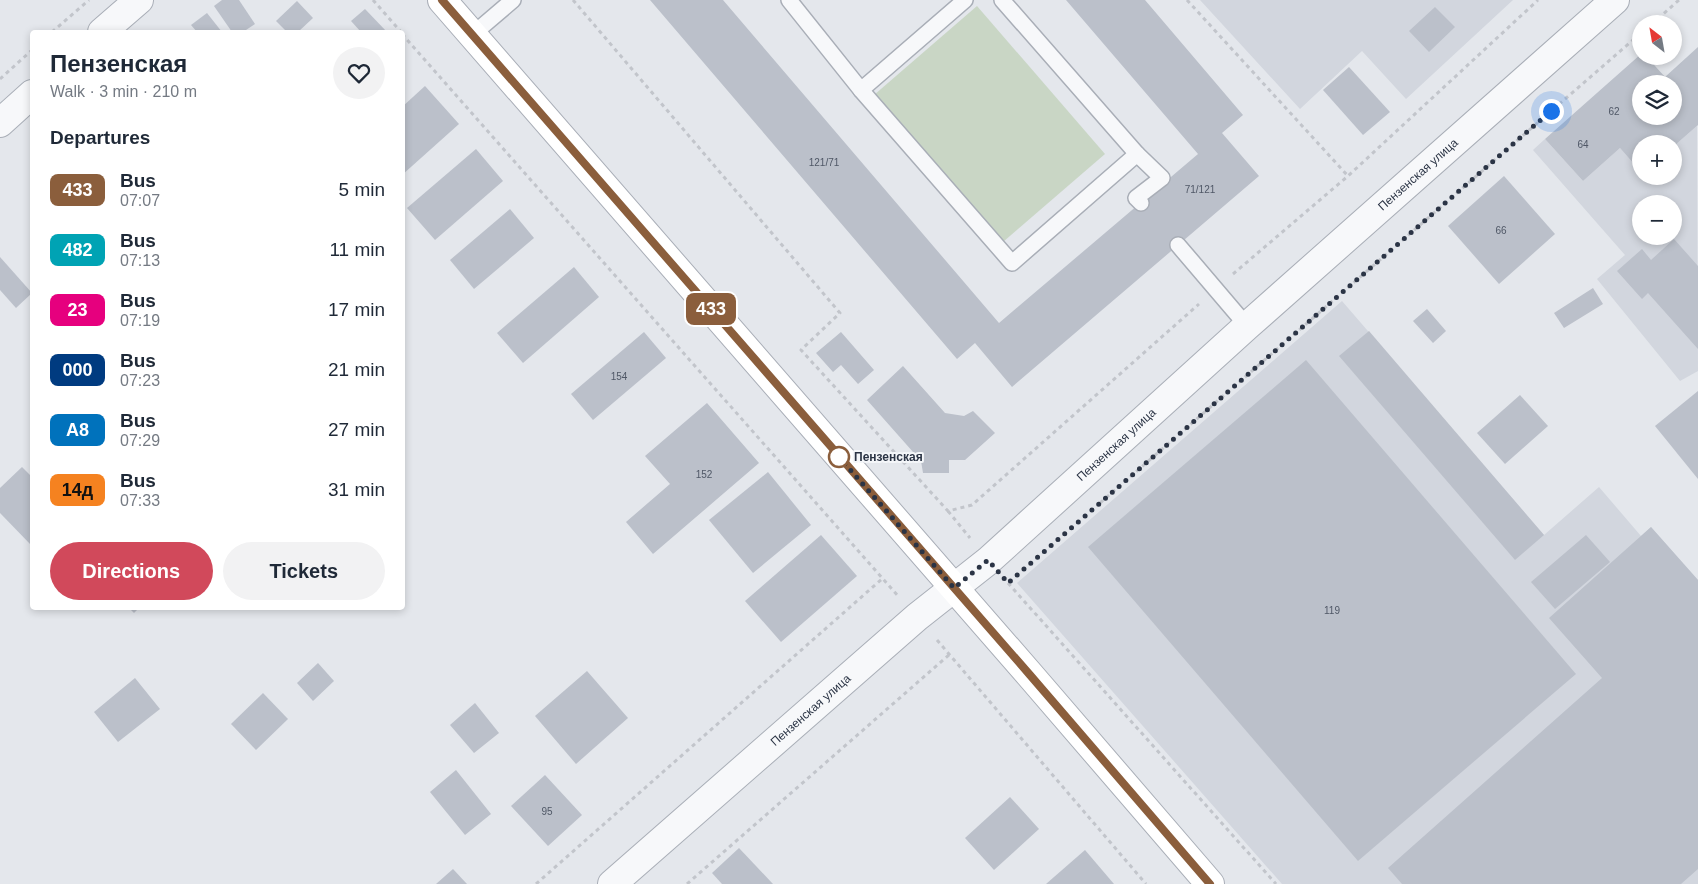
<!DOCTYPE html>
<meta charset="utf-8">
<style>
body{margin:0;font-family:Helvetica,sans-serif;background:#f2f2f3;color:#1f2937;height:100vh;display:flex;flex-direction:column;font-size:19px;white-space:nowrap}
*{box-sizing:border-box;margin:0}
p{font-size:16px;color:#747a83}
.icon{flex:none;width:28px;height:28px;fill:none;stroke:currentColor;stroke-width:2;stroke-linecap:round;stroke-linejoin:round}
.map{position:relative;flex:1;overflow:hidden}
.panel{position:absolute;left:30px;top:30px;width:375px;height:580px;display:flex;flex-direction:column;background:#fff;border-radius:5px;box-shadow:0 2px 8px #0003}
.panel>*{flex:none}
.badge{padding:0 10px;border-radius:8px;font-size:18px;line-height:32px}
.needle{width:32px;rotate:329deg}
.fabs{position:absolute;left:1632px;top:15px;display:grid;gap:10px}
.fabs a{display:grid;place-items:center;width:50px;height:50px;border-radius:50%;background:#fff;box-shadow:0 2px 8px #0003;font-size:25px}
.you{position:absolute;width:25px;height:25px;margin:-12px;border:4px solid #fff;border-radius:50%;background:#1a73e8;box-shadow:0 0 0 8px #1a73e833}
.map>.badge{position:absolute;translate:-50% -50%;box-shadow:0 0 0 2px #fff}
h2{padding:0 20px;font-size:19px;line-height:45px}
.round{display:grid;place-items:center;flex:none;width:52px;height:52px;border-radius:26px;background:#f2f2f3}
.overview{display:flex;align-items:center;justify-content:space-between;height:85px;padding:0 20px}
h1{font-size:24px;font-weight:700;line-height:38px}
.cta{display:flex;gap:10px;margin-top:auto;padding:10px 20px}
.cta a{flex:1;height:58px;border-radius:30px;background:#d1495b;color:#fff;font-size:20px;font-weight:700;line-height:58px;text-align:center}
.cta a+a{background:#f2f2f3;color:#1f2937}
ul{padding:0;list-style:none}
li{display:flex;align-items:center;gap:15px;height:60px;padding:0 20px}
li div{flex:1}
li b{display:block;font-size:19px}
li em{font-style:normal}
li .badge{min-width:55px;font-weight:700;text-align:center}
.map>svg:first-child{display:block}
</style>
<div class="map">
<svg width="1698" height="884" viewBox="0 0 1698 884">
<rect width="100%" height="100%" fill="#e4e7ec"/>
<g fill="#d2d6de" fill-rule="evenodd">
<polygon points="1200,0 1513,0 1406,99 1362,51 1300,109"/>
<path d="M 1697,126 L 1698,371 L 1680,381 L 1597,279 L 1625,255 L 1533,150 L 1545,139 L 1583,181 L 1620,148 L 1641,172 L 1641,176 L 1674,176 L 1674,146 ZM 1641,204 L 1674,204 L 1674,236 L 1641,236 Z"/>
<polygon points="1342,301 1544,535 1599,487 1641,536 1651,527 1698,580 1698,884 1282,884 1017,583"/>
</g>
<polygon fill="#c9d6c5" points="977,6 1105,154 1003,242 874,95"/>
<g fill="#bbc0ca" fill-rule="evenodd">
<polygon points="222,0 239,0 255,24 243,32 232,32 214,6"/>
<polygon points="650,0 723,0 999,323 1198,154 1066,0 1145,0 1243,115 1222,133 1259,176 1012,387 975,343 957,359"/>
<polygon points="297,1 313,18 298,32 287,32 276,21"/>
<polygon points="1435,7 1455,27 1429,52 1409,31"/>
<polygon points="365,9 387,32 361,32 351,21"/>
<polygon points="207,13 222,32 197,32 191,25"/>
<path d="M 1698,47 L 1698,125 L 1674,146 L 1674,144 L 1641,144 L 1641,172 L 1620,148 L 1583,181 L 1545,139 L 1641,54 L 1641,56 L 1646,56 L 1665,77 ZM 1641,84 L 1674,84 L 1674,116 L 1641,116 Z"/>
<polygon points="1349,67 1390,112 1363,135 1323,90"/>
<polygon points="425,86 459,124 402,175 402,107"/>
<polygon points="476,149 503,181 435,240 407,208"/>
<polygon points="1504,176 1555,234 1499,284 1448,226"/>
<polygon points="510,209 534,238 474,289 450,260"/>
<polygon points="1674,239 1698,266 1698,349 1648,293 1642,299 1617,271 1642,249 1651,260"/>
<polygon points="0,257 32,293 16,308 0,290"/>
<polygon points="574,267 599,297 523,363 497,333"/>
<polygon points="1593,288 1603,304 1564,328 1554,313"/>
<polygon points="1427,309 1446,331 1433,343 1413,321"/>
<polygon points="1369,331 1544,535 1515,560 1339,356"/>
<polygon points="644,332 666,358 593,420 571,394"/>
<polygon points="841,332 874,370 858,384 841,365 833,372 816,353"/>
<polygon points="1306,360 1576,674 1358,861 1088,547"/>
<polygon points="903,366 945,413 964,416 973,411 995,433 965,460 949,460 949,473 923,473 921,461 867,400"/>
<polygon points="1698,391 1698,479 1655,426"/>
<polygon points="1520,395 1548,426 1505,464 1477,433"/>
<polygon points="707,403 759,463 653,554 626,522 670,484 645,456"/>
<polygon points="22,467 32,477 32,546 0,513 0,488"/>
<polygon points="768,472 811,525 753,573 709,520"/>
<polygon points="1651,527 1698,580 1698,869 1681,884 1402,884 1388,868 1602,678 1549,618"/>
<polygon points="821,535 857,576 781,642 745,601"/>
<polygon points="1586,535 1610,562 1555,609 1531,582"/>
<polygon points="129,608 139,608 134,613"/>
<polygon points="318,663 334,681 313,701 297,683"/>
<polygon points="587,671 628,718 576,764 535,716"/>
<polygon points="135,678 160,709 118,742 94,712"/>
<polygon points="263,693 288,719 256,750 231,724"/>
<polygon points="475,703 499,733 474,753 450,725"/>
<polygon points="456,770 491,814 465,835 430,792"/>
<polygon points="545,775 582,815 548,846 511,806"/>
<polygon points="1010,797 1039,829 994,870 965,838"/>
<polygon points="739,848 773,884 722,884 712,873"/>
<polygon points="1085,850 1114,884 1046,884"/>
<polygon points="453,869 467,884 436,884"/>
</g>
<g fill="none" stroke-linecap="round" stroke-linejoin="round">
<defs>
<g id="service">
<polyline points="789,0 861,90 1012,263 1137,154"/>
<polyline points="1002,0 1137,154 1162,178 1136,198 1141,203"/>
<polyline points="472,35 513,0"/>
<polyline points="861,90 965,0"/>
<polyline points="1178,245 1247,326"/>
</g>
<g id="minor">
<polyline points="102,32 139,0"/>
<polyline points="0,123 32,94"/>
<path id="s1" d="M 612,884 L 917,617 L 988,561 L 1247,326 L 1615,0"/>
</g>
<polyline id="secondary" points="442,0 1030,675 1210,884"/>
</defs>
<use href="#service" stroke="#a9aeb7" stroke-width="18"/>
<use href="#minor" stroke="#a9aeb7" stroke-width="30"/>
<use href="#secondary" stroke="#a9aeb7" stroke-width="30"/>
<g stroke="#c2c5cb" stroke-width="3" stroke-dasharray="4 4" stroke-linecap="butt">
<polyline points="373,0 401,32"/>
<polyline points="573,0 840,313 801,350 948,511 972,505 1199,304"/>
<polyline points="1187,0 1348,176"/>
<polyline points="1652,24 1679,0"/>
<polyline points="52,32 89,0"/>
<polyline points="402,34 898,596"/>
<polyline points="0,79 32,50"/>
<polyline points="1233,274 1348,176 1538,0"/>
<polyline points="1100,503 1641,33"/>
<polyline points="948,511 970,538"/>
<polyline points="1008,583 1276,884"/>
<polyline points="937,640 1146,884"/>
<polyline points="536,884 883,578"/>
<polyline points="687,884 950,654"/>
</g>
<use href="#service" stroke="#f7f8fa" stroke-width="15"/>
<use href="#minor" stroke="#f7f8fa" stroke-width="28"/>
<use href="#secondary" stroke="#fff" stroke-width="28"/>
</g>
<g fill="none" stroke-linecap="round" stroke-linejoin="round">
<defs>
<polyline id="line" points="442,0 1030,675 1210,884"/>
</defs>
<use href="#line" stroke="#fff" stroke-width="11"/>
<use href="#line" stroke="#8b5e3c" stroke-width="8"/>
<polyline stroke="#2b3445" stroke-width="5" stroke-dasharray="0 9" points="839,457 954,588 988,560 1008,583 1551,111"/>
</g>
<circle fill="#fff" stroke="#8b5e3c" stroke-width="2.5" cx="839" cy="457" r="10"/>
<g text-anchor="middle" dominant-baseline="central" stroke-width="4" stroke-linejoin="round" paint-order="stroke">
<g font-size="10" fill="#4f5766">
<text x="1614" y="111">62</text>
<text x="1583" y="144">64</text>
<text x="824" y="162">121/71</text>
<text x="1200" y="189">71/121</text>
<text x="1501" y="230">66</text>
<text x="619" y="376">154</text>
<text x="704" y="474">152</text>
<text x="1332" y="610">119</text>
<text x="547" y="811">95</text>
</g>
<g font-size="12" fill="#2b3445" stroke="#f4f6f9">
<text stroke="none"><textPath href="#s1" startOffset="1074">Пензенская улица</textPath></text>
<text stroke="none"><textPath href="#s1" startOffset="669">Пензенская улица</textPath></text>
<text stroke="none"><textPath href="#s1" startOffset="264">Пензенская улица</textPath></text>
</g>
<g font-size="12" font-weight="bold" fill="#2b3445" stroke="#f4f6f9" text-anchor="start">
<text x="854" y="457">Пензенская</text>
</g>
</g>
</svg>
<div class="fabs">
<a><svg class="needle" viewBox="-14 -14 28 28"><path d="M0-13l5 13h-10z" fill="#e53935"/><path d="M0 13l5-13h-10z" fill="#747a83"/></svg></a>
<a><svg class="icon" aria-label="layers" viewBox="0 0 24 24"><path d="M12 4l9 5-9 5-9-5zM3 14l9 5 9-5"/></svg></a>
<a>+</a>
<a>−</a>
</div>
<div class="you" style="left:1551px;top:111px"></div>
<b class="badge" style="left:711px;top:309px;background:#8b5e3c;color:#fff">433</b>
<section class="panel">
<div class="overview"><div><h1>Пензенская</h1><p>Walk · 3 min · 210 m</p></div><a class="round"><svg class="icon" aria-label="heart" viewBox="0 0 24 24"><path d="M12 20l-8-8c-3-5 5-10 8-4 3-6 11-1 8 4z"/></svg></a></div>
<h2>Departures</h2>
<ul>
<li><span class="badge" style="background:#8b5e3c;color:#fff">433</span><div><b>Bus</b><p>07:07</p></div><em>5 min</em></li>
<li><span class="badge" style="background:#00a3b4;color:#fff">482</span><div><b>Bus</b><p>07:13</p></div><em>11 min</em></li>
<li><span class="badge" style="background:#e6007e;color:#fff">23</span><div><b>Bus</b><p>07:19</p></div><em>17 min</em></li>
<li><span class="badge" style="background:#003b80;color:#fff">000</span><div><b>Bus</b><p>07:23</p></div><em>21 min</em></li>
<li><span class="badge" style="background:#0072bc;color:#fff">А8</span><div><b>Bus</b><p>07:29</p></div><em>27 min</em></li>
<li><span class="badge" style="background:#f58220;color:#111">14д</span><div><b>Bus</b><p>07:33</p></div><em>31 min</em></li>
</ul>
<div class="cta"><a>Directions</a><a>Tickets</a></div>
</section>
</div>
